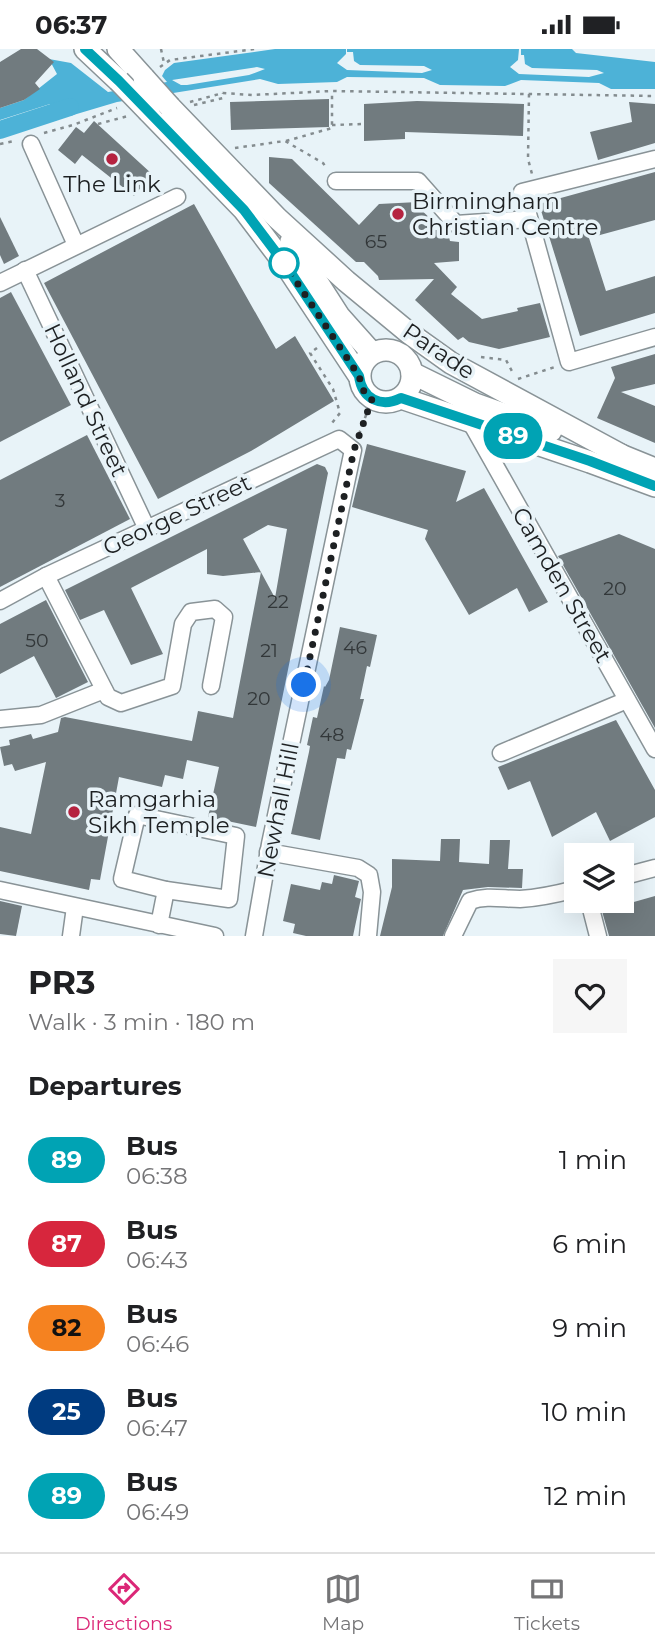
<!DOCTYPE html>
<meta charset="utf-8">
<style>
body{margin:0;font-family:Montserrat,sans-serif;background:#f6f6f6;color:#202124;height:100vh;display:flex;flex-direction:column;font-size:26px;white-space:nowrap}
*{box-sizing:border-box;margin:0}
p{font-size:23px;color:#757577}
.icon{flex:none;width:38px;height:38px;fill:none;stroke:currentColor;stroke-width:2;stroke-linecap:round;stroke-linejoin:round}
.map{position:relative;height:887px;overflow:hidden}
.panel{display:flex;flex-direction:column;background:#fff;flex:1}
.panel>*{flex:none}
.badge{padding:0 14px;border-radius:23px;font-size:24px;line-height:46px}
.fabs{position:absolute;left:564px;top:794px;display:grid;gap:14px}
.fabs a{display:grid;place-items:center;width:70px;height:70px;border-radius:0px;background:#fff;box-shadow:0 7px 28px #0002;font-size:35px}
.you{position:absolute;width:35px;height:35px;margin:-18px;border:5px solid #fff;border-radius:50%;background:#1a73e8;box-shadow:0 0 0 10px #1a73e833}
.map>.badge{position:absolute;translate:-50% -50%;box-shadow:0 0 0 4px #fff}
h2{padding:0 28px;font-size:26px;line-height:63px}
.round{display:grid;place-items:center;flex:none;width:74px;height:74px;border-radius:0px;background:#f6f6f6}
.headline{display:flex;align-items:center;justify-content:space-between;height:119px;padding:0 28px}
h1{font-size:33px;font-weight:700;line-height:52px}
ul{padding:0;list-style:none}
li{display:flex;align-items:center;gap:21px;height:84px;padding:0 28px}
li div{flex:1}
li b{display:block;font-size:26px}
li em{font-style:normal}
li .badge{min-width:77px;font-weight:700;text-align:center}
.status{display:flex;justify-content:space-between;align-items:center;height:49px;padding:0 35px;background:#fff;direction:ltr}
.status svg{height:19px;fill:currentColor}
.dock{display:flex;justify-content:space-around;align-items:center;height:98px;border-top:2px solid #e0e0e0;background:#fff;font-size:19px;color:#757577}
.dock a{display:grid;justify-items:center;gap:4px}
.dock .active{color:#db2777}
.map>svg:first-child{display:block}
</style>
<div class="status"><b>06:37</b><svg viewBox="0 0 49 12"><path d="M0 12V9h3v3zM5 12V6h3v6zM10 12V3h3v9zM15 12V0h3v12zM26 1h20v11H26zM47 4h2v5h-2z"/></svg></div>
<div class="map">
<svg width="655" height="887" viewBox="0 0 655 887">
<rect width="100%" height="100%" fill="#e8f3f8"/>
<path fill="#4db2d7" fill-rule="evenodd" d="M 275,0 L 346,0 L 346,5 L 337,14 L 347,21 L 422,24 L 432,21 L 424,17 L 360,16 L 354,12 L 353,3 L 347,3 L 347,0 L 519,0 L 518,11 L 510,18 L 519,25 L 589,28 L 604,24 L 597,21 L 532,19 L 525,15 L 524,6 L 521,6 L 521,0 L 572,0 L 576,4 L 655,13 L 655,40 L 611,40 L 599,34 L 521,31 L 505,37 L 440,36 L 424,29 L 347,28 L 337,33 L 278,35 L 260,30 L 117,53 L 70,67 L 47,66 L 58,56 L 50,55 L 0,71 L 0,59 L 24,51 L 57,25 L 49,10 L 71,14 L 108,43 L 167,33 L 162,27 L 165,21 L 174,14 ZM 257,18 L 265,20 L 249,26 L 187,36 L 181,36 L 172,31 Z"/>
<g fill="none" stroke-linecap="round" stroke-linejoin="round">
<polyline stroke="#4db2d7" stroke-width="18" points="0,81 70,58"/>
</g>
<g fill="#717b7f" fill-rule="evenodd">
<polygon points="21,0 37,0 54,13 35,34 40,40 24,51 0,59 0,13"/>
<polygon points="329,50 329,78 231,81 230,53"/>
<polygon points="417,52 524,55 523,87 405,83 405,90 364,92 364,55"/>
<polygon points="629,53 655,55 655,94 598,111 590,83 632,73"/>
<polygon points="94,72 152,125 134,147 82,106 75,115 58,101 76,78 84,84"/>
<polygon points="269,108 292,110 359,176 379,155 418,153 418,158 433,172 433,181 447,181 450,192 459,193 459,212 434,214 457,238 451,245 482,270 518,262 517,259 540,254 550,288 499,300 469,293 463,288 458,291 415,251 434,230 379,231 378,227 364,213 356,213 269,134"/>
<polygon points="655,123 655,171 589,189 606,242 655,227 655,264 580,287 539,155"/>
<polygon points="194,155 276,300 295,287 334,352 251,402 158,450 44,234"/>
<polygon points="0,168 19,207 4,215 0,206"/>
<polygon points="11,243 71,356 0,393 0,249"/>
<polygon points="655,305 655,335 621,343 655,357 655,394 597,369 615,329 611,318"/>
<polygon points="87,386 130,470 0,538 0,431"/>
<polygon points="367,395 466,422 456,453 484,439 548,553 529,563 517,539 469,566 425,490 428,481 352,458"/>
<path d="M 317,415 L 325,418 L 328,424 L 256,778 L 208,768 L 219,718 L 187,711 L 183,730 L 165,726 L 162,738 L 119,728 L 100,831 L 91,830 L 89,841 L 0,822 L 0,778 L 31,785 L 46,713 L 15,722 L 12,715 L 4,717 L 0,698 L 10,696 L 9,691 L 31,685 L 33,690 L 58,683 L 61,669 L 65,668 L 192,692 L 198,662 L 233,669 L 261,523 L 223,527 L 207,525 L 207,500 L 131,539 L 163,605 L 131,616 L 104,561 L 80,571 L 65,541 ZM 268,476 L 287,480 L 275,549 L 243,490 Z"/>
<polygon points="619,485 655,500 655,679 558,507"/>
<polygon points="46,551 88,633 56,649 34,607 0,625 0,575"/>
<polygon points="340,578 377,586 370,618 367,617 360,650 364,650 351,701 347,700 345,710 337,709 320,791 291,785 309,703 310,697 307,696 313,668 317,669 324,637 325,638 329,631"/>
<polygon points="616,671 655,741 655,768 610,792 596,763 552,788 530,732 508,741 498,718"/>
<polygon points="441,790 460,790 459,813 489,815 490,791 510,791 508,820 523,820 522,839 488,838 463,841 443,887 380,887 392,838 392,810 440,812"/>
<polygon points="334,826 359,832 355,848 361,850 360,854 353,887 306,887 293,884 295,875 283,872 291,835 320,841 322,833 332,835"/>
<polygon points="655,847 655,887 609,887 602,862"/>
<polygon points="0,852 22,857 16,887 0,885"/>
</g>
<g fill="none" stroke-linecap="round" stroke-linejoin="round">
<defs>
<g id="minor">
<polyline points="31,95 76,196"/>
<polyline points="655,110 522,143 569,313 655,288"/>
<polyline points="336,132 418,132 456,175 529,170"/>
<polyline points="25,221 147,480"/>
<polyline points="0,234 177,148"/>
<polyline points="470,372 655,700"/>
<polyline points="46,527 108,648 121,654 172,637 183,575 191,563 215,560 224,568 211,637"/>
<polyline points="0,552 46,527 339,390 353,401 270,795 254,887"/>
<polyline points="0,670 41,666 104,641"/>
<polyline points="501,704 627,651"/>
<polygon points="137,766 236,787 229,850 166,841 122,830"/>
<polyline points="268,803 358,819 369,826 372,843 368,887"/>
<polyline points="621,828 655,819"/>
<polyline points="0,841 215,887"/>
<polyline points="589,852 598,887"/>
<polyline points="159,876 166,841"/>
<polyline points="71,887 75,858"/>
<path d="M 453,887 L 470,852 C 487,846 502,850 520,850 C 539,849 557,845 576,840"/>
</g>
<g id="major">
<polyline points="85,0 119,32"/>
<polyline points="118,0 144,29"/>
<polyline points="170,58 277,169 346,232 409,284 451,314 621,406"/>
<polyline points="149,63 244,161 287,218 359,327"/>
<polyline points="291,192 339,267 372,304"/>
<circle cx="386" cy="327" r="26"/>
<polyline points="412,324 475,355 551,382"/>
<polyline points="401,349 590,413 655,437"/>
<polyline points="608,401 655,420"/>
</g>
</defs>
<use href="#minor" stroke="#899397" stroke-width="19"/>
<use href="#major" stroke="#899397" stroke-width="24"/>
<g stroke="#848c8f" stroke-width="2.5" stroke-dasharray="3.5 5" stroke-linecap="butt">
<polyline points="161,0 164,14"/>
<polyline points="160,18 170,11 255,0"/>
<polyline points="529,45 528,110 532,125"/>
<polyline points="190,53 223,44 252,46 332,42 655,47"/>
<polyline points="194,56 223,49 223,44"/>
<polyline points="98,75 128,67"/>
<polyline points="332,76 364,75"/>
<polyline points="44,84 73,76 117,59"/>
<polyline points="286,92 332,79 332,42"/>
<polyline points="0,95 14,92"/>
<polyline points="235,99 285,92 323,114 327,120"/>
<polyline points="317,299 310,304 333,340 340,364 332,374"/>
<polyline points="481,308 506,311 514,326"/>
<polyline points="518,330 555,318"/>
<polyline points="359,385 372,350"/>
</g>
<use href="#minor" stroke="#fff" stroke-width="16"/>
<use href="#major" stroke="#fff" stroke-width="21"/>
<defs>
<g id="major-bridge">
<polyline points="144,29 170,58"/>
<polyline points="119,32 149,63"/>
</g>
</defs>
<use href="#major-bridge" stroke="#899397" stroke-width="24" stroke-linecap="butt"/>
<use href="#major-bridge" stroke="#fff" stroke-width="21"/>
</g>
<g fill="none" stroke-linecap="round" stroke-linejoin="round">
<defs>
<path id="line" d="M 85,0 L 119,32 L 244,161 L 287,218 L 359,327 C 362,350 381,359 401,349 L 590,412 L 655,437"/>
</defs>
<use href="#line" stroke="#fff" stroke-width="16"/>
<use href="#line" stroke="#00a3b4" stroke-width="10"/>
<polyline stroke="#1d2022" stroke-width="7" stroke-dasharray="0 12.6" points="284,214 359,327 363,341 372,350 354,401 304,636"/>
</g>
<g fill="#b52340" stroke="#e8f3f8" stroke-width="2.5">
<circle cx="112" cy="110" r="7"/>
<circle cx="398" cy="165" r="7"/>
<circle cx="74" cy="763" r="7"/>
</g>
<circle fill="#fff" stroke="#00a3b4" stroke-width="3.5" cx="284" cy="214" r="14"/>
<g text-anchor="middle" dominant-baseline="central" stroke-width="7" stroke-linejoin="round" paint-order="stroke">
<g font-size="19" fill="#323739">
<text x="376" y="192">65</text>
<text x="60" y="451">3</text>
<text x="615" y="539">20</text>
<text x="278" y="552">22</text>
<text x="37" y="591">50</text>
<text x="355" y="598">46</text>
<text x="269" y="601">21</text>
<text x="259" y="649">20</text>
<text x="332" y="685">48</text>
</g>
<g font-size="23" fill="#1d2022" stroke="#e8f3f8" text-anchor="start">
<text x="112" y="135" text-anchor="middle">The Link</text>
<text x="412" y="152">Birmingham<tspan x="412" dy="26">Christian Centre</tspan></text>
<text x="88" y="750">Ramgarhia<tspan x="88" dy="26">Sikh Temple</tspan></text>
</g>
<g font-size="23" fill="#1d2022" stroke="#e8f3f8">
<text transform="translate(439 302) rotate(34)">Parade</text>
<text transform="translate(86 351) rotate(65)">Holland Street</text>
<text transform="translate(177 466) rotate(-25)">George Street</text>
<text transform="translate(562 536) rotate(60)">Camden Street</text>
<text transform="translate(278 761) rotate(-79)">Newhall Hill</text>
</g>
</g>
</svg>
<div class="fabs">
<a><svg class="icon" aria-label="layers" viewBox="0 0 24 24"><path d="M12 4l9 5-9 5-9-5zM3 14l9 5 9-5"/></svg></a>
</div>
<div class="you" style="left:304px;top:636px"></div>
<b class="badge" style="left:513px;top:387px;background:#00a3b4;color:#fff">89</b>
</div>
<section class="panel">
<div class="headline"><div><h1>PR3</h1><p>Walk · 3 min · 180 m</p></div><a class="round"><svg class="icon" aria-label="heart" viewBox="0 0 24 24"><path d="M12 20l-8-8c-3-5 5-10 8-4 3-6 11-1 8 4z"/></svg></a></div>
<h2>Departures</h2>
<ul>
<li><span class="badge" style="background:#00a3b4;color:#fff">89</span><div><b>Bus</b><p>06:38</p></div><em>1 min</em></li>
<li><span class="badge" style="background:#d7263d;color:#fff">87</span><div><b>Bus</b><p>06:43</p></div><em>6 min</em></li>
<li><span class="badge" style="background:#f58220;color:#111">82</span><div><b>Bus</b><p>06:46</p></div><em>9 min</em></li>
<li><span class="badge" style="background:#003b80;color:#fff">25</span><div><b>Bus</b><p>06:47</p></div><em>10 min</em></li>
<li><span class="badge" style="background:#00a3b4;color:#fff">89</span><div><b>Bus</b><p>06:49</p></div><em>12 min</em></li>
</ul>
</section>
<nav class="dock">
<a class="active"><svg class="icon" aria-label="directions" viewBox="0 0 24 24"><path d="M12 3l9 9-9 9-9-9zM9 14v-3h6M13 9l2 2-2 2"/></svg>Directions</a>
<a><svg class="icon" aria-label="map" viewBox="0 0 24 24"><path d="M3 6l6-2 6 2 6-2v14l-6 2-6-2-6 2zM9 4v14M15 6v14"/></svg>Map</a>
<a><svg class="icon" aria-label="tickets" viewBox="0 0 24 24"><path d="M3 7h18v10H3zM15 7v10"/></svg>Tickets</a>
</nav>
